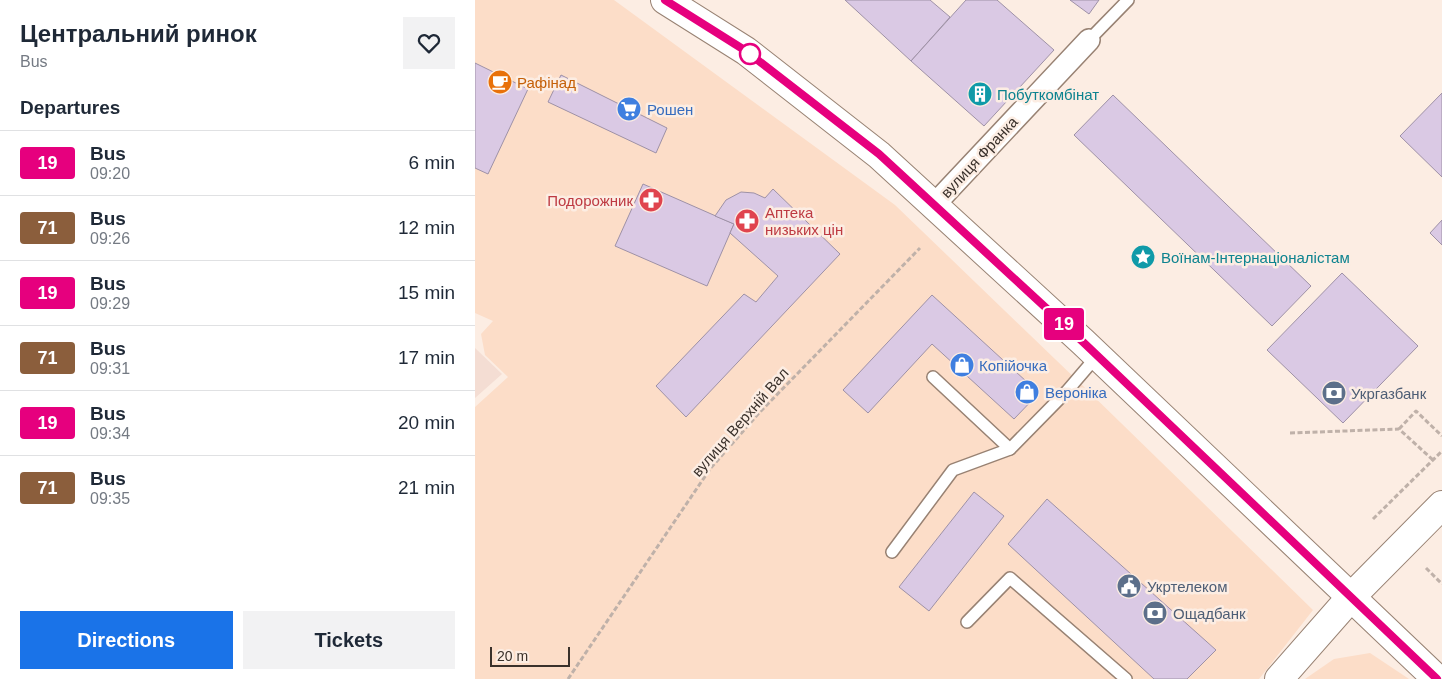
<!DOCTYPE html>
<meta charset="utf-8">
<style>
body{margin:0;font-family:Helvetica,sans-serif;background:#f2f2f3;color:#1f2937;height:100vh;display:flex;flex-direction:column;font-size:19px;white-space:nowrap}
*{box-sizing:border-box;margin:0}
p{font-size:16px;color:#747a83}
.icon{flex:none;width:28px;height:28px;fill:none;stroke:currentColor;stroke-width:2;stroke-linecap:round;stroke-linejoin:round}
.map{position:relative;flex:1;overflow:hidden}
.drawer{display:flex;flex-direction:column;background:#fff;width:475px}
.drawer>*{flex:none}
.badge{padding:0 10px;border-radius:4px;font-size:18px;line-height:32px}
.scale{position:absolute;left:15px;bottom:12px;width:80px;box-sizing:border-box;padding-left:5px;border:2px solid #3a312b;border-top:0;font-size:14px;line-height:18px;white-space:nowrap;color:#3a312b;-webkit-text-stroke:4px #fcede3;paint-order:stroke}
.map>.badge{position:absolute;translate:-50% -50%;box-shadow:0 0 0 2px #fff}
h2{padding:0 20px;font-size:19px;line-height:45px}
.round{display:grid;place-items:center;flex:none;width:52px;height:52px;border-radius:0px;background:#f2f2f3}
.head{display:flex;align-items:center;justify-content:space-between;height:85px;padding:0 20px}
h1{font-size:24px;font-weight:600;line-height:38px}
.cta{display:flex;gap:10px;margin-top:auto;padding:10px 20px}
.cta a{flex:1;height:58px;border-radius:0px;background:#1a73e8;color:#fff;font-size:20px;font-weight:600;line-height:58px;text-align:center}
.cta a+a{background:#f2f2f3;color:#1f2937}
ul{padding:0;list-style:none}
li{display:flex;align-items:center;gap:15px;height:65px;padding:0 20px;border-top:1px solid #e0e1e3}
li div{flex:1}
li b{display:block;font-size:19px}
li em{font-style:normal}
li .badge{min-width:55px;font-weight:700;text-align:center}
main{display:flex;flex:1;min-height:0}
.map>svg:first-child{display:block}
</style>
<main>
<section class="drawer">
<div class="head"><div><h1>Центральний ринок</h1><p>Bus</p></div><a class="round"><svg class="icon" aria-label="heart" viewBox="0 0 24 24"><path d="M12 20l-8-8c-3-5 5-10 8-4 3-6 11-1 8 4z"/></svg></a></div>
<h2>Departures</h2>
<ul>
<li><span class="badge" style="background:#e6007e;color:#fff">19</span><div><b>Bus</b><p>09:20</p></div><em>6 min</em></li>
<li><span class="badge" style="background:#8b5e3c;color:#fff">71</span><div><b>Bus</b><p>09:26</p></div><em>12 min</em></li>
<li><span class="badge" style="background:#e6007e;color:#fff">19</span><div><b>Bus</b><p>09:29</p></div><em>15 min</em></li>
<li><span class="badge" style="background:#8b5e3c;color:#fff">71</span><div><b>Bus</b><p>09:31</p></div><em>17 min</em></li>
<li><span class="badge" style="background:#e6007e;color:#fff">19</span><div><b>Bus</b><p>09:34</p></div><em>20 min</em></li>
<li><span class="badge" style="background:#8b5e3c;color:#fff">71</span><div><b>Bus</b><p>09:35</p></div><em>21 min</em></li>
</ul>
<div class="cta"><a>Directions</a><a>Tickets</a></div>
</section>
<div class="map">
<svg width="967" height="679" viewBox="0 0 967 679">
<rect width="100%" height="100%" fill="#fcede3"/>
<g fill="#fcddc8">
<polygon points="0,0 139,0 420,205 607,385 838,610 784,679 0,679 0,407 33,377 10,355 6,334 18,321 0,313"/>
<polygon points="895,653 934,679 830,679 859,659"/>
</g>
<polygon fill="#f4ddd3" points="0,348 27,374 0,398"/>
<g fill="#dac9e4" stroke="#9e91a6">
<polygon points="370,0 455,0 475,17 436,61"/>
<polygon points="491,0 522,0 579,50 509,126 436,61"/>
<polygon points="595,0 624,0 614,14"/>
<polygon points="0,63 53,89 13,174 0,168"/>
<polygon points="86,75 192,128 181,153 73,102"/>
<polygon points="967,93 967,177 925,136"/>
<polygon points="638,95 836,286 797,326 599,135"/>
<polygon points="168,184 259,224 232,286 140,246"/>
<polygon points="298,189 365,254 211,417 181,386 269,294 281,302 303,276 255,233 259,224 240,216 251,200 266,192 279,193 290,198"/>
<polygon points="967,220 967,245 955,233"/>
<polygon points="867,273 943,346 868,423 792,350"/>
<polygon points="457,295 564,393 539,419 457,344 393,413 368,390"/>
<polygon points="499,492 529,516 454,611 424,587"/>
<polygon points="572,499 741,650 712,679 679,679 533,544"/>
</g>
<g fill="none" stroke-linecap="round" stroke-linejoin="round">
<defs>
<g id="service">
<polyline points="614,40 653,0"/>
<polyline points="458,377 535,449"/>
<polyline points="417,552 478,470 535,449 592,391 622,356"/>
<polyline points="492,622 535,578 651,679"/>
</g>
<polyline id="minor" points="459,205 614,40"/>
<polyline id="tertiary" points="804,679 876,597"/>
<polyline id="secondary" points="876,597 967,505"/>
<polyline id="trunk" points="190,0 271,51 404,155 608,342 962,679"/>
</defs>
<use href="#service" stroke="#988273" stroke-width="14"/>
<use href="#minor" stroke="#988273" stroke-width="24"/>
<use href="#tertiary" stroke="#988273" stroke-width="30"/>
<use href="#secondary" stroke="#988273" stroke-width="30"/>
<use href="#trunk" stroke="#988273" stroke-width="30"/>
<g stroke="#bfb1a9" stroke-width="3" stroke-dasharray="5 2.5" stroke-linecap="butt">
<polyline points="924,429 941,411 967,436"/>
<polyline points="815,433 924,429 958,460"/>
<polyline points="898,519 967,451"/>
<polyline points="951,568 967,584"/>
<polyline points="93,679 235,469 284,413 445,248"/>
</g>
<use href="#service" stroke="#fff" stroke-width="11"/>
<use href="#minor" stroke="#fff" stroke-width="21"/>
<use href="#tertiary" stroke="#fff" stroke-width="28"/>
<use href="#secondary" stroke="#fff" stroke-width="28"/>
<use href="#trunk" stroke="#fff" stroke-width="28"/>
</g>
<g fill="none" stroke-linecap="round" stroke-linejoin="round">
<defs>
<polyline id="line" points="190,0 271,51 404,154 608,342 962,679"/>
</defs>
<use href="#line" stroke="#fff" stroke-width="11"/>
<use href="#line" stroke="#e6007e" stroke-width="8"/>
</g>
<defs>
<symbol id="cafe-disc" viewBox="-11 -11 22 22"><circle r="9.5" fill="#e8710a" stroke="#fcede3"/><path d="M-5.5-4.5H6V0H3Q3 3.5 0 3.5H-2.5Q-5.5 3.5-5.5 0ZM3-3.2v2h1.7v-2ZM-6 4.5H4V6H-6Z" fill="#fff"/></symbol>
<symbol id="building-disc" viewBox="-11 -11 22 22"><circle r="9.5" fill="#0f9aa8" stroke="#fcede3"/><path d="M-4-6H4V6H1V3H-1V6H-4ZM-2.5-4.3h1.7v1.8h-1.7ZM.8-4.3h1.7v1.8H.8ZM-2.5-1h1.7V.8h-1.7ZM.8-1h1.7V.8H.8Z" fill="#fff"/></symbol>
<symbol id="supermarket-disc" viewBox="-11 -11 22 22"><circle r="9.5" fill="#3f7fe0" stroke="#fcede3"/><path d="M-6-5.5h2.5l.6 2H6L4.5 2H-2.5L-4.4-4H-6ZM-1.5 3.2a1.3 1.3 0 1 0 .1 0ZM3 3.2a1.3 1.3 0 1 0 .1 0Z" fill="#fff"/></symbol>
<symbol id="pharmacy-disc" viewBox="-11 -11 22 22"><circle r="9.5" fill="#e0444e" stroke="#fcede3"/><path d="M-2-6h4v4h4v4h-4v4h-4v-4h-4v-4h4Z" fill="#fff"/></symbol>
<symbol id="sight-disc" viewBox="-11 -11 22 22"><circle r="9.5" fill="#0f9aa8" stroke="#fcede3"/><path d="M0-6L1.8-2.2L6-1.7L2.9 1.2L3.7 5.4L0 3.3L-3.7 5.4L-2.9 1.2L-6-1.7L-1.8-2.2Z" fill="#fff"/></symbol>
<symbol id="shop-disc" viewBox="-11 -11 22 22"><circle r="9.5" fill="#3f7fe0" stroke="#fcede3"/><path d="M-5-2.5h2.3a2.7 3.5 0 0 1 5.4 0H5L5.5 6h-11ZM-1.5-2.5h3a1.5 2.3 0 0 0-3 0Z" fill="#fff"/></symbol>
<symbol id="bank-disc" viewBox="-11 -11 22 22"><circle r="9.5" fill="#5c6f8a" stroke="#fcede3"/><path d="M-6-4H6V4H-6ZM0-2.3a2.3 2.3 0 1 0 0 4.6a2.3 2.3 0 1 0 0-4.6Z" fill="#fff"/></symbol>
<symbol id="civic-disc" viewBox="-11 -11 22 22"><circle r="9.5" fill="#5c6f8a" stroke="#fcede3"/><path d="M-.6-6.5H3V-4.5H.6V-3L4-1V1h2V6H-6V1h2V-1L-.6-3ZM-1.2 2.5V6h2.4V2.5Z" fill="#fff"/></symbol>
</defs>
<g fill-rule="evenodd">
<use href="#cafe-disc" x="11" y="68" width="28" height="28"/>
<use href="#building-disc" x="491" y="80" width="28" height="28"/>
<use href="#supermarket-disc" x="140" y="95" width="28" height="28"/>
<use href="#pharmacy-disc" x="162" y="186" width="28" height="28"/>
<use href="#pharmacy-disc" x="258" y="207" width="28" height="28"/>
<use href="#sight-disc" x="654" y="243" width="28" height="28"/>
<use href="#shop-disc" x="473" y="351" width="28" height="28"/>
<use href="#shop-disc" x="538" y="378" width="28" height="28"/>
<use href="#bank-disc" x="845" y="379" width="28" height="28"/>
<use href="#civic-disc" x="640" y="572" width="28" height="28"/>
<use href="#bank-disc" x="666" y="599" width="28" height="28"/>
</g>
<circle fill="#fff" stroke="#e6007e" stroke-width="2.5" cx="275" cy="54" r="10"/>
<g text-anchor="middle" dominant-baseline="central" stroke-width="5" stroke-linejoin="round" paint-order="stroke">
<g font-size="15" fill="#c56008" stroke="#fcede3" text-anchor="start">
<text x="42" y="82">Рафінад</text>
</g>
<g font-size="15" fill="#0d838f" stroke="#fcede3" text-anchor="start">
<text x="522" y="94">Побуткомбінат</text>
<text x="686" y="257">Воїнам-Інтернаціоналістам</text>
</g>
<g font-size="15" fill="#366cbe" stroke="#fcede3" text-anchor="start">
<text x="172" y="109">Рошен</text>
<text x="504" y="365">Копійочка</text>
<text x="570" y="392">Вероніка</text>
</g>
<g font-size="15" fill="#3a312b" stroke="#fcede3">
<text transform="translate(504 157) rotate(-47)">вулиця Франка</text>
<text transform="translate(265 422) rotate(-49)">вулиця Верхній Вал</text>
</g>
<g font-size="15" fill="#be3a42" stroke="#fcede3" text-anchor="end">
<text x="158" y="200">Подорожник</text>
<text x="290" y="212" text-anchor="start">Аптека<tspan x="290" dy="17">низьких цін</tspan></text>
</g>
<g font-size="15" fill="#4e5e75" stroke="#fcede3" text-anchor="start">
<text x="876" y="393">Укргазбанк</text>
<text x="672" y="586">Укртелеком</text>
<text x="698" y="613">Ощадбанк</text>
</g>
</g>
</svg>
<div class="scale">20 m</div>
<b class="badge" style="left:589px;top:324px;background:#e6007e;color:#fff">19</b>
</div>
</main>
